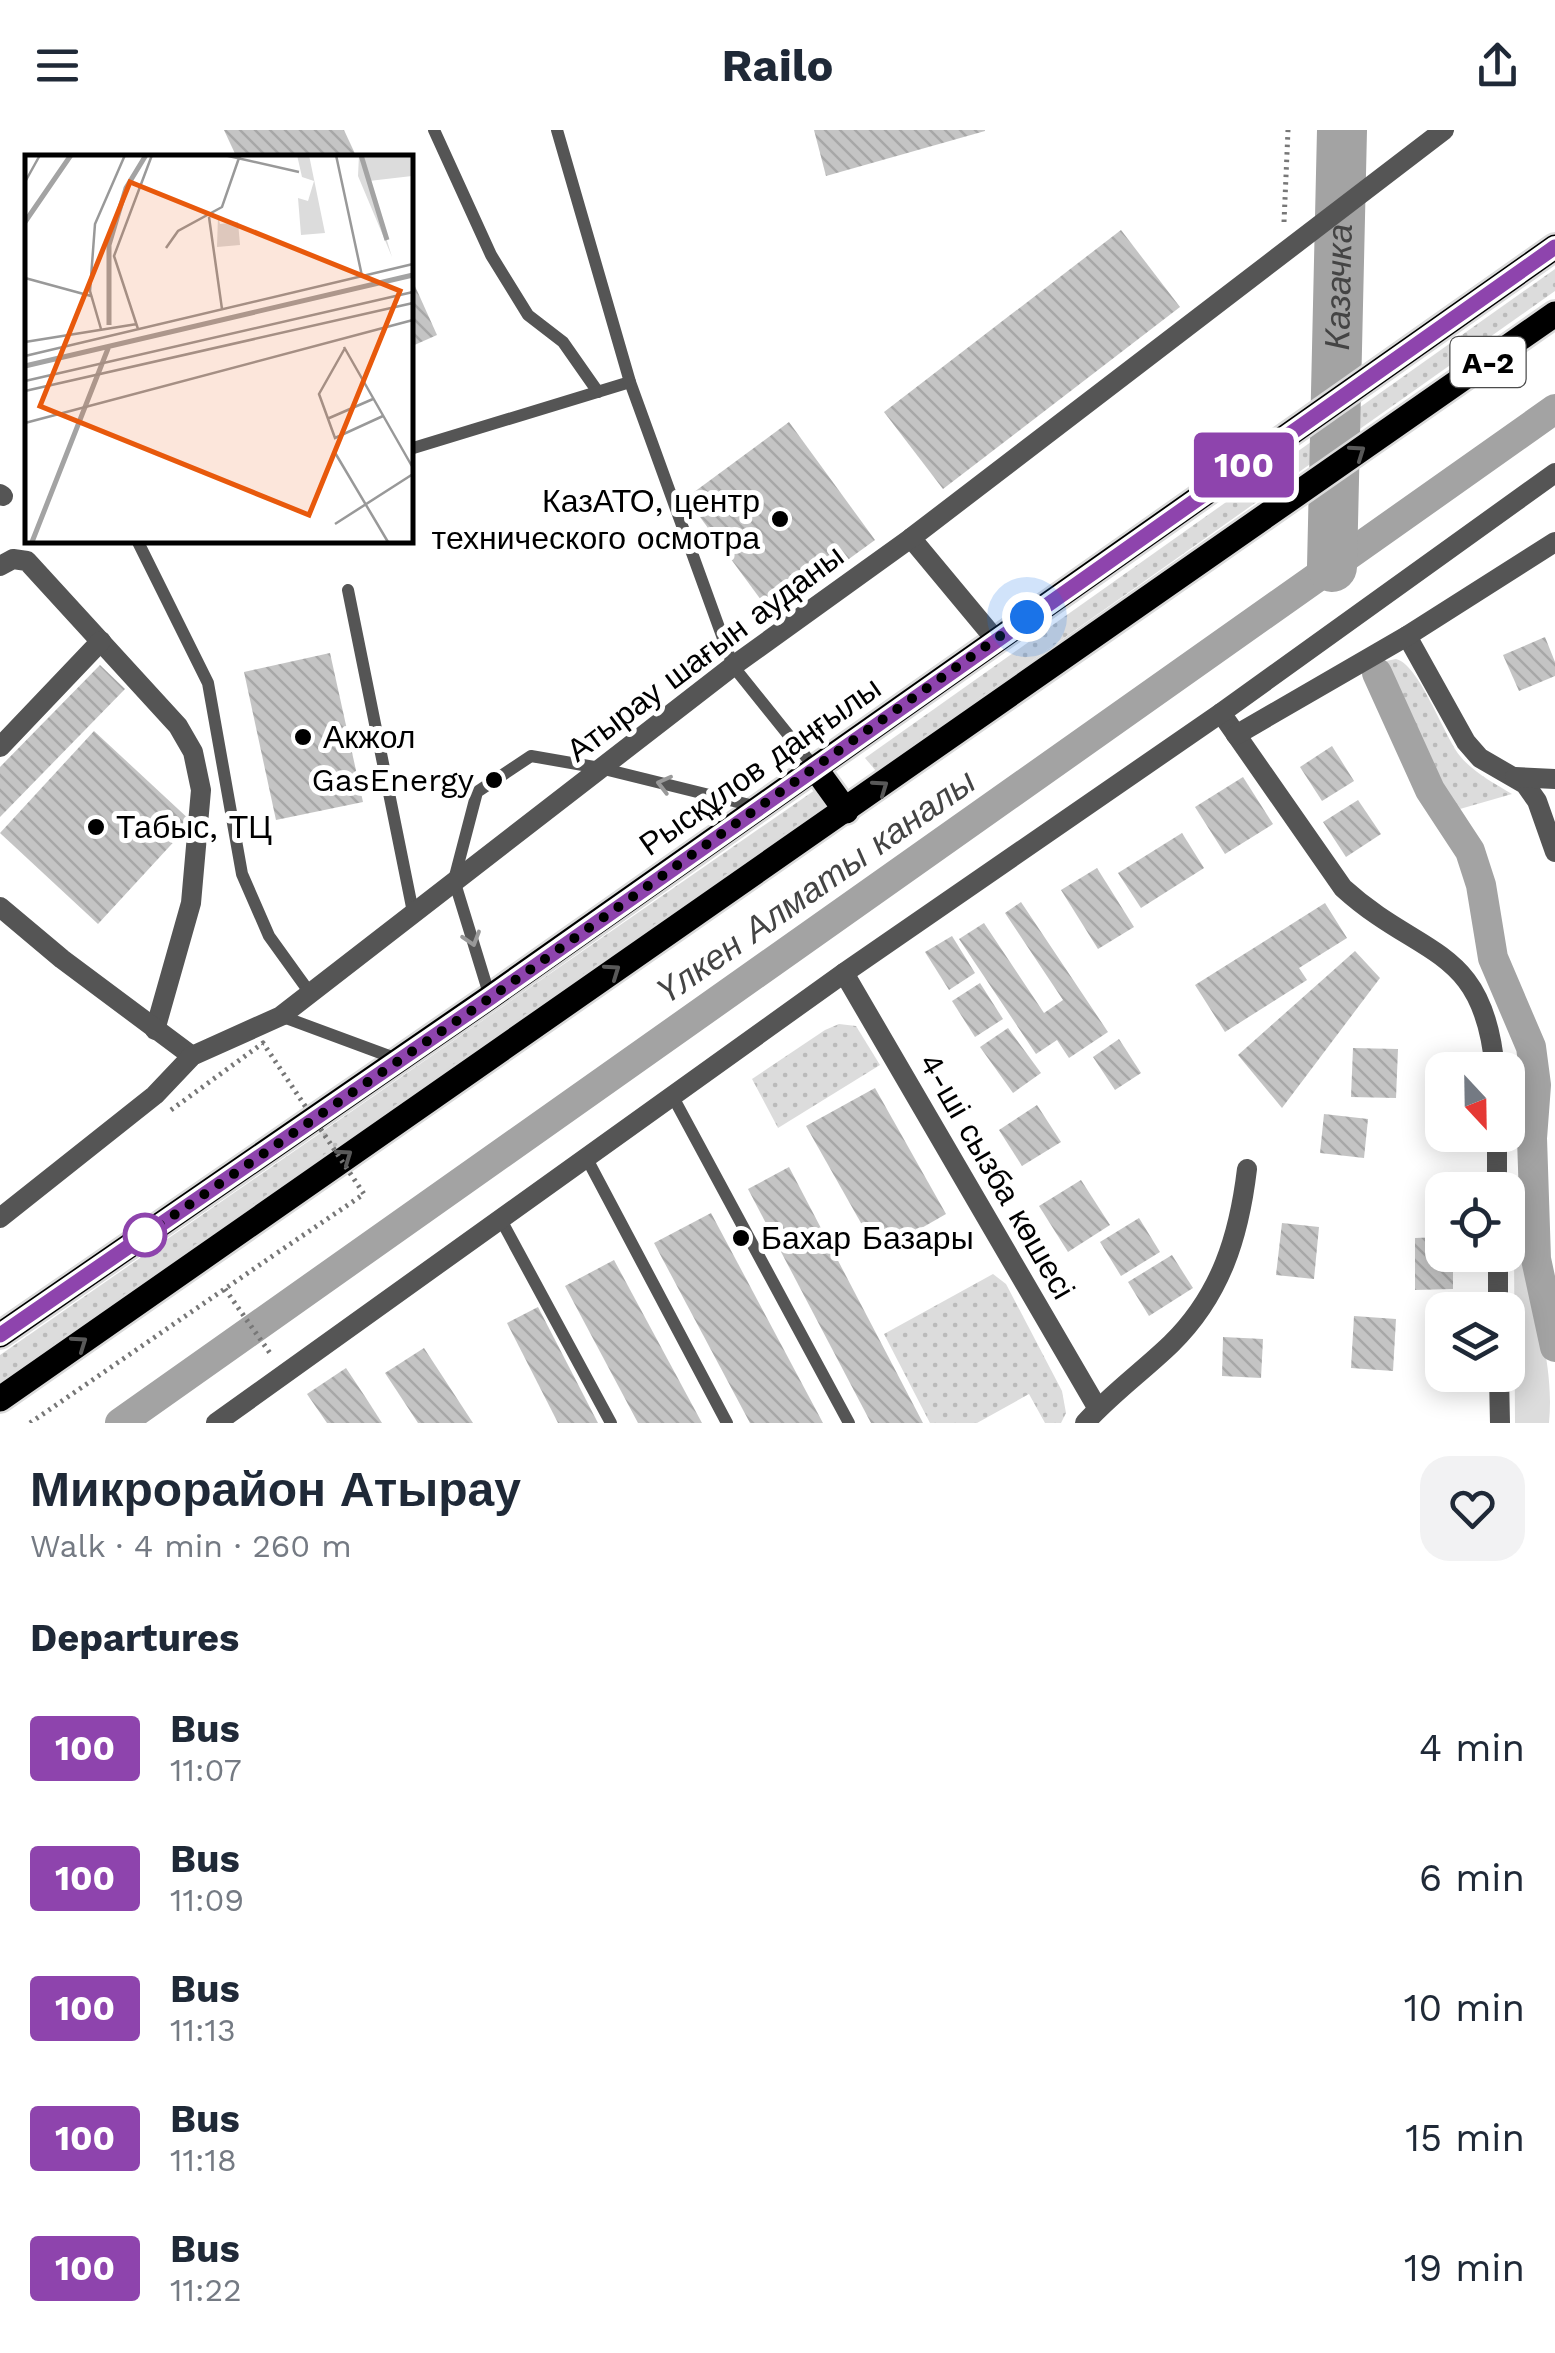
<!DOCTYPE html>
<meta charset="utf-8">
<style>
body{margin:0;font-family:"Work Sans",sans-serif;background:#f2f2f3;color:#1f2937;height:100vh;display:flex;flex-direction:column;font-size:38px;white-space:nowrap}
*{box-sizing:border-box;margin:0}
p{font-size:32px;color:#747a83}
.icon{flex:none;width:55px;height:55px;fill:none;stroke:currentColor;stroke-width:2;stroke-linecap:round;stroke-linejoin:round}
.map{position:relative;height:1293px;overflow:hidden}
.details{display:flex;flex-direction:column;background:#fff;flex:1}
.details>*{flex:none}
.badge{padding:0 20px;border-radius:8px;font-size:35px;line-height:65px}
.needle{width:65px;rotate:158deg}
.fabs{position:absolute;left:1425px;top:922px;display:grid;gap:20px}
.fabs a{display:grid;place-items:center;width:100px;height:100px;border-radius:20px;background:#fff;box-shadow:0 5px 25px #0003;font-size:50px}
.you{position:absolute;width:50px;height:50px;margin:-25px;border:8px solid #fff;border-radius:50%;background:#1a73e8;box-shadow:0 0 0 15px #1a73e833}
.map>.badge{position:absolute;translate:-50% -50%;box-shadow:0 0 0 5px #fff}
h2{padding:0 30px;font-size:38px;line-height:90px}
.round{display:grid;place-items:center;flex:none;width:105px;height:105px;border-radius:30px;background:#f2f2f3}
.headline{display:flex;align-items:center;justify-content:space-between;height:170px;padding:0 30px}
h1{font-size:48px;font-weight:700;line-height:75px}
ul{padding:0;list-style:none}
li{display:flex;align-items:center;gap:30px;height:130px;padding:0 30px}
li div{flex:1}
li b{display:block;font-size:38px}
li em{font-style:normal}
li .badge{min-width:110px;font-weight:700;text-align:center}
header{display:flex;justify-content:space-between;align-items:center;height:130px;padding:0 30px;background:#fff;font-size:45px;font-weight:700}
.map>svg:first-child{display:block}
</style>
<header><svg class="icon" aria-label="menu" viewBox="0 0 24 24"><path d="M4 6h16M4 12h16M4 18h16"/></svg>Railo<svg class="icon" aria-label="share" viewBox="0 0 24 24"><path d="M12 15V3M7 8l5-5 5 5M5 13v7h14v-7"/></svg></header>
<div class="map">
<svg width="1555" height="1293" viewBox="0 0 1555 1293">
<defs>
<pattern id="grass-dots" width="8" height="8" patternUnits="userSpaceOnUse" patternTransform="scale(2.5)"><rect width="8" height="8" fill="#dcdcdc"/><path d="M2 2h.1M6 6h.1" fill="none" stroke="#bbb" stroke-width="1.8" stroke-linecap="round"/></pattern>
<pattern id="building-back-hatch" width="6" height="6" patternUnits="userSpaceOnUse" patternTransform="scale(2.5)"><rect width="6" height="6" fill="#c4c4c4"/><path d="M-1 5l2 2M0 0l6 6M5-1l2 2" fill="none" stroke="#a7a7a7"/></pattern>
</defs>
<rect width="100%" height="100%" fill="#fff"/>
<g fill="url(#grass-dots)">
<polygon points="1555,139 1555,161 876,641 865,628"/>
<path d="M 1396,529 C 1419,534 1443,604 1460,626 C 1474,643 1494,653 1512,664 L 1453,681 L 1427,634 L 1386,531 Z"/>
<polygon points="815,660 828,680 0,1255 0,1225"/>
<polygon points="839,894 856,896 880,935 778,998 752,949 825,900"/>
<polygon points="993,1144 1006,1154 1062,1261 1066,1283 1061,1293 1045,1293 1029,1264 977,1293 930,1293 884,1204"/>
</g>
<path fill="#dcdcdc" d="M 1514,1117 L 1527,1118 C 1532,1182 1555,1229 1549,1293 L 1515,1293 Z"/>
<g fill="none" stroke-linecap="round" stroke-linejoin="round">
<g stroke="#a3a3a3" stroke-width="30">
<polyline points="1377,543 1430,660 1470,721 1481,755 1493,828 1531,917 1536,955 1532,1008 1536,1129 1555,1217"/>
<polyline points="120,1293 1555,279"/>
</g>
<path stroke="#a3a3a3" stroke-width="50" id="s1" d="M 1332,437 L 1342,0"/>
</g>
<g fill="url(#building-back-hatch)">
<polygon points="224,0 344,0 357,28 237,28"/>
<polygon points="814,0 985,0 985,1 826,46"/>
<polygon points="1121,100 1180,177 943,359 884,282"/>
<polygon points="410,145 437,205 410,217"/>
<polygon points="789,292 875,410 772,485 686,368"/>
<polygon points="1545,507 1555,532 1555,546 1519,561 1503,525"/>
<polygon points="330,523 363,672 276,690 244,542"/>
<polygon points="100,535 125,559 0,687 0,637"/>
<polygon points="94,601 192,692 98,794 0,703"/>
<polygon points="1332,616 1354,651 1322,671 1300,637"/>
<polygon points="1243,647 1273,694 1225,724 1195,677"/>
<polygon points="1358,670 1381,704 1346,727 1323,692"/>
<polygon points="1182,703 1204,738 1141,778 1118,743"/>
<polygon points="1097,738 1134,797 1098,819 1061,760"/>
<polygon points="1021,772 1108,902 1069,928 1057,910 1036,924 959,809 984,793 1044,883 1063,870 1005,783"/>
<polygon points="1325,773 1347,808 1299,838 1307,850 1225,902 1195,855"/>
<polygon points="952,806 975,843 949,860 925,822"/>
<polygon points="1355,821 1380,848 1282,978 1238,925"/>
<polygon points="980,853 1003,889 975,907 952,871"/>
<polygon points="1008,898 1041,943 1013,963 980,917"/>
<polygon points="1119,909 1141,943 1115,960 1093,927"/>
<polygon points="1353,918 1398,919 1396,968 1351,967"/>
<polygon points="875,958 946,1084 878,1123 806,996"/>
<polygon points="1037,975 1061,1012 1022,1036 999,1000"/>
<polygon points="1324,984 1368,989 1364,1028 1320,1023"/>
<polygon points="789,1037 923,1293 871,1293 748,1059"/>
<polygon points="1081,1050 1110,1095 1068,1122 1039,1076"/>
<polygon points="711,1083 823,1293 750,1293 654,1113"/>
<polygon points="1139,1088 1160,1122 1121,1146 1100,1112"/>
<polygon points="1282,1093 1319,1097 1314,1149 1276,1145"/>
<polygon points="1442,1107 1442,1125 1453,1125 1453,1159 1415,1160 1415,1108"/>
<polygon points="1172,1125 1193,1158 1149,1186 1128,1152"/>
<polygon points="614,1130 702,1293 638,1293 565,1156"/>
<polygon points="538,1177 598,1293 558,1293 507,1193"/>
<polygon points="1354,1186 1396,1189 1393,1241 1351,1238"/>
<polygon points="1223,1207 1263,1209 1261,1248 1222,1246"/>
<polygon points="424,1218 473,1293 418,1293 385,1243"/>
<polygon points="346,1238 366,1268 382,1293 327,1293 307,1264"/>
</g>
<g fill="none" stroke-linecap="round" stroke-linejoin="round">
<defs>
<g id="primary">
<polyline points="815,638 846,681"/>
<polyline points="0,1205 490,867 1555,117"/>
<polyline points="0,1269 1555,184"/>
</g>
</defs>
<use href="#primary" stroke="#dbdbdb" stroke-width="30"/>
<g stroke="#777" stroke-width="5" stroke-dasharray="2.5 5" stroke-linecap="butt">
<polyline points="1284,92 1288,0"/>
<polyline points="225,1159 272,1226"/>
<polyline points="30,1293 274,1125"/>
</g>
<g stroke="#555" stroke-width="12">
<polyline points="434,0 491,125 528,185 563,212 598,262"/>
<polyline points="557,0 630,252 733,536 815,638"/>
<polyline points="410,319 630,252"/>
<polyline points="137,410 208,553 242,744 269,806 310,863"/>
<polyline points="348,460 413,782"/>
<polyline points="490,867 454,750 477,662 531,626 600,638 758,677"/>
<polyline points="281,886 397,929"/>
<polyline points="673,967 849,1293"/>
<polyline points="586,1027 727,1293"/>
<polyline points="500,1088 611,1293"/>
</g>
<g stroke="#555" stroke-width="20">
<polyline points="0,364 3,366"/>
<polyline points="911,408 995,509"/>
<polyline points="0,436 13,429 27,431 178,596 193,622 201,660 191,773 155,900"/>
<polyline points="1407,506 1466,612 1480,628 1525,654 1537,671 1555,722"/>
<path d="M 1221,583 L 1343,758 C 1421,829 1484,814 1495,940"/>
<polyline points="1236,605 1407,506 1555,412"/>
<polyline points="0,617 101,511"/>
<polyline points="1515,647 1555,649"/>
<polyline points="0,777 62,829 192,926"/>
<polyline points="844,843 1098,1279"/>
<polyline points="1497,1005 1497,1060"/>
<polyline points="0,1088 155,965 192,926 281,886 733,536 911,408 1444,0"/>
<polyline points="1498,1125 1498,1180"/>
<polyline points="1499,1245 1500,1293"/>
<polyline points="216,1293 844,843 1221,583 1555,343"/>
<path d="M 1085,1293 C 1111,1264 1143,1241 1171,1214 C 1221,1165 1239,1106 1247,1039"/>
</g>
<use href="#primary" stroke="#000" stroke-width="25"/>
<polyline stroke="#777" stroke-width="5" stroke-dasharray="2.5 5" stroke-linecap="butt" points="171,980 263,913 364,1064 274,1125"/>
</g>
<defs><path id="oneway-chevron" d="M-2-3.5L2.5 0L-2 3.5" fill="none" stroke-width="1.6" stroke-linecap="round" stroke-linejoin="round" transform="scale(2.5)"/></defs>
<g stroke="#595959">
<use href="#oneway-chevron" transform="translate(1358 322) rotate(-35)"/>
<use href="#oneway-chevron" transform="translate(881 657) rotate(-35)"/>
<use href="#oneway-chevron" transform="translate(613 841) rotate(-35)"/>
<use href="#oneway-chevron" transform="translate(345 1026) rotate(-35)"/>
<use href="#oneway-chevron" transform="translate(80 1213) rotate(-35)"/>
</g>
<g stroke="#999">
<use href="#oneway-chevron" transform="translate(664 654) rotate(-166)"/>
<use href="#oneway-chevron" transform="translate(472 809) rotate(73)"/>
</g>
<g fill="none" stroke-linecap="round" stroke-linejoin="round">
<defs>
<polyline id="line" points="0,1205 490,868 1555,117"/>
</defs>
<use href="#line" stroke="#fff" stroke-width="22"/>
<use href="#line" stroke="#8e44ad" stroke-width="15"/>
<polyline stroke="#000" stroke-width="10" stroke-dasharray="0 18" points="145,1105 490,868 1027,487"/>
</g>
<g fill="#000" stroke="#fff" stroke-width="4">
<circle cx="780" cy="389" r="10"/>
<circle cx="303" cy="607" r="10"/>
<circle cx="494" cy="650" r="10"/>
<circle cx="96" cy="697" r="10"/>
<circle cx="741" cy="1108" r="10"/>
</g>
<circle fill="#fff" stroke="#8e44ad" stroke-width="5" cx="145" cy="1105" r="20"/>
<g text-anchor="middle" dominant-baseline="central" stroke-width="10" stroke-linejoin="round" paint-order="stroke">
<rect fill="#fff" stroke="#4c4c4c" stroke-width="2.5" x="1450.5" y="207" width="75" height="50" rx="8"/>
<g font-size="30" font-weight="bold" fill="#000">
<text x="1488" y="232">A-2</text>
</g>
<g font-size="32" fill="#000" stroke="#fff" text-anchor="start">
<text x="760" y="371" text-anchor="end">КазАТО, центр<tspan x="760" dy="37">технического осмотра</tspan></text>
<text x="323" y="607">Акжол</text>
<text x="474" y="650" text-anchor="end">GasEnergy</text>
<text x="116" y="697">Табыс, ТЦ</text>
<text x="761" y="1108">Бахар Базары</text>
</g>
<g font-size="32" fill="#000" stroke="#fff">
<text transform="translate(705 523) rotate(-37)">Атырау шағын ауданы</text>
<text transform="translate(760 636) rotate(-35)">Рысқұлов даңғылы</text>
<text transform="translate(997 1046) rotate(60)">4-ші сызба көшесі</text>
</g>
<g font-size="35" font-style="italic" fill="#444" stroke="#fff">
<text stroke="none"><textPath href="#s1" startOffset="280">Казачка</textPath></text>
<text transform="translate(816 756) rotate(-35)">Үлкен Алматы каналы</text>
</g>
</g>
<g transform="translate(25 25)">
<rect width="388" height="388" fill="#fff"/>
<path d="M 193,61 L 195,69 L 213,67 L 215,90 L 192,92 Z" fill="#dcdcdc"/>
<path d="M 272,0 L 284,0 L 300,78 L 276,80 L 273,43 L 283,46 L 289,26 L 277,22 ZM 334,0 L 386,0 L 387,21 L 344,26 L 367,102 L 333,21 Z" fill="#dcdcdc"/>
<path fill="none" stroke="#a3a3a3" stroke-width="5" d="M 336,0 L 362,85M 0,67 L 46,0M 84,170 L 84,90 L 101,33 L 121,0M 0,211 L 388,120M 7,387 L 84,191"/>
<path fill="none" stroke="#999" stroke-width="2.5" d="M 199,0 L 274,17M 311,0 L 337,121M 0,27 L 15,0M 184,62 L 197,154M 141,93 L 153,76 L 197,52 L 215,0M 0,123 L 66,141M 76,174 L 65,136 L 70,69 L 100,0M 113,174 L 89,101 L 127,0M 0,187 L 112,169M 319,192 L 388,313M 320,193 L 294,239 L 310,283 L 358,261M 0,201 L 388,109M 0,226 L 388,137M 0,236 L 388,148M 302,264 L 348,244M 0,268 L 388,165M 309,296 L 363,387M 310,369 L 388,319"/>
<path fill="#e8590c" fill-opacity="0.15" stroke="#e8590c" stroke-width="5" d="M 105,27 L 375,136 L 284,360 L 15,251 Z"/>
<rect width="388" height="388" fill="none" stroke="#000" stroke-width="5"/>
</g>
</svg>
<div class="fabs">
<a><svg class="needle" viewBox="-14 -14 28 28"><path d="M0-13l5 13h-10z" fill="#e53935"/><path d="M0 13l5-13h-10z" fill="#747a83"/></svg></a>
<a><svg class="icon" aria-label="locate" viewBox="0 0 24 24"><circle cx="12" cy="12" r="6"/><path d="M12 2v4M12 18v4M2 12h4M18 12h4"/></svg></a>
<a><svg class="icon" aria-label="layers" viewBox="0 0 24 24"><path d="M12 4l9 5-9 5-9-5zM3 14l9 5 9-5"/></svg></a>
</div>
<div class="you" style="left:1027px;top:487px"></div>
<b class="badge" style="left:1244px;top:335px;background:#8e44ad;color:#fff">100</b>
</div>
<section class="details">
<div class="headline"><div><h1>Микрорайон Атырау</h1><p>Walk · 4 min · 260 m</p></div><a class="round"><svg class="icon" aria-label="heart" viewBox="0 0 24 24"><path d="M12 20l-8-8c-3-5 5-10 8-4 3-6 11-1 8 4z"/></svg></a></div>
<h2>Departures</h2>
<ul>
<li><span class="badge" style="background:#8e44ad;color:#fff">100</span><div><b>Bus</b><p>11:07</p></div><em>4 min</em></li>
<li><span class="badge" style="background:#8e44ad;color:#fff">100</span><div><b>Bus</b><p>11:09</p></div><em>6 min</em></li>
<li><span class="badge" style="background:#8e44ad;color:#fff">100</span><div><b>Bus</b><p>11:13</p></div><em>10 min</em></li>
<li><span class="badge" style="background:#8e44ad;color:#fff">100</span><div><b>Bus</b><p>11:18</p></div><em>15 min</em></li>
<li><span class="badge" style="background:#8e44ad;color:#fff">100</span><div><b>Bus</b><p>11:22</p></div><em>19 min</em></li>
</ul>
</section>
